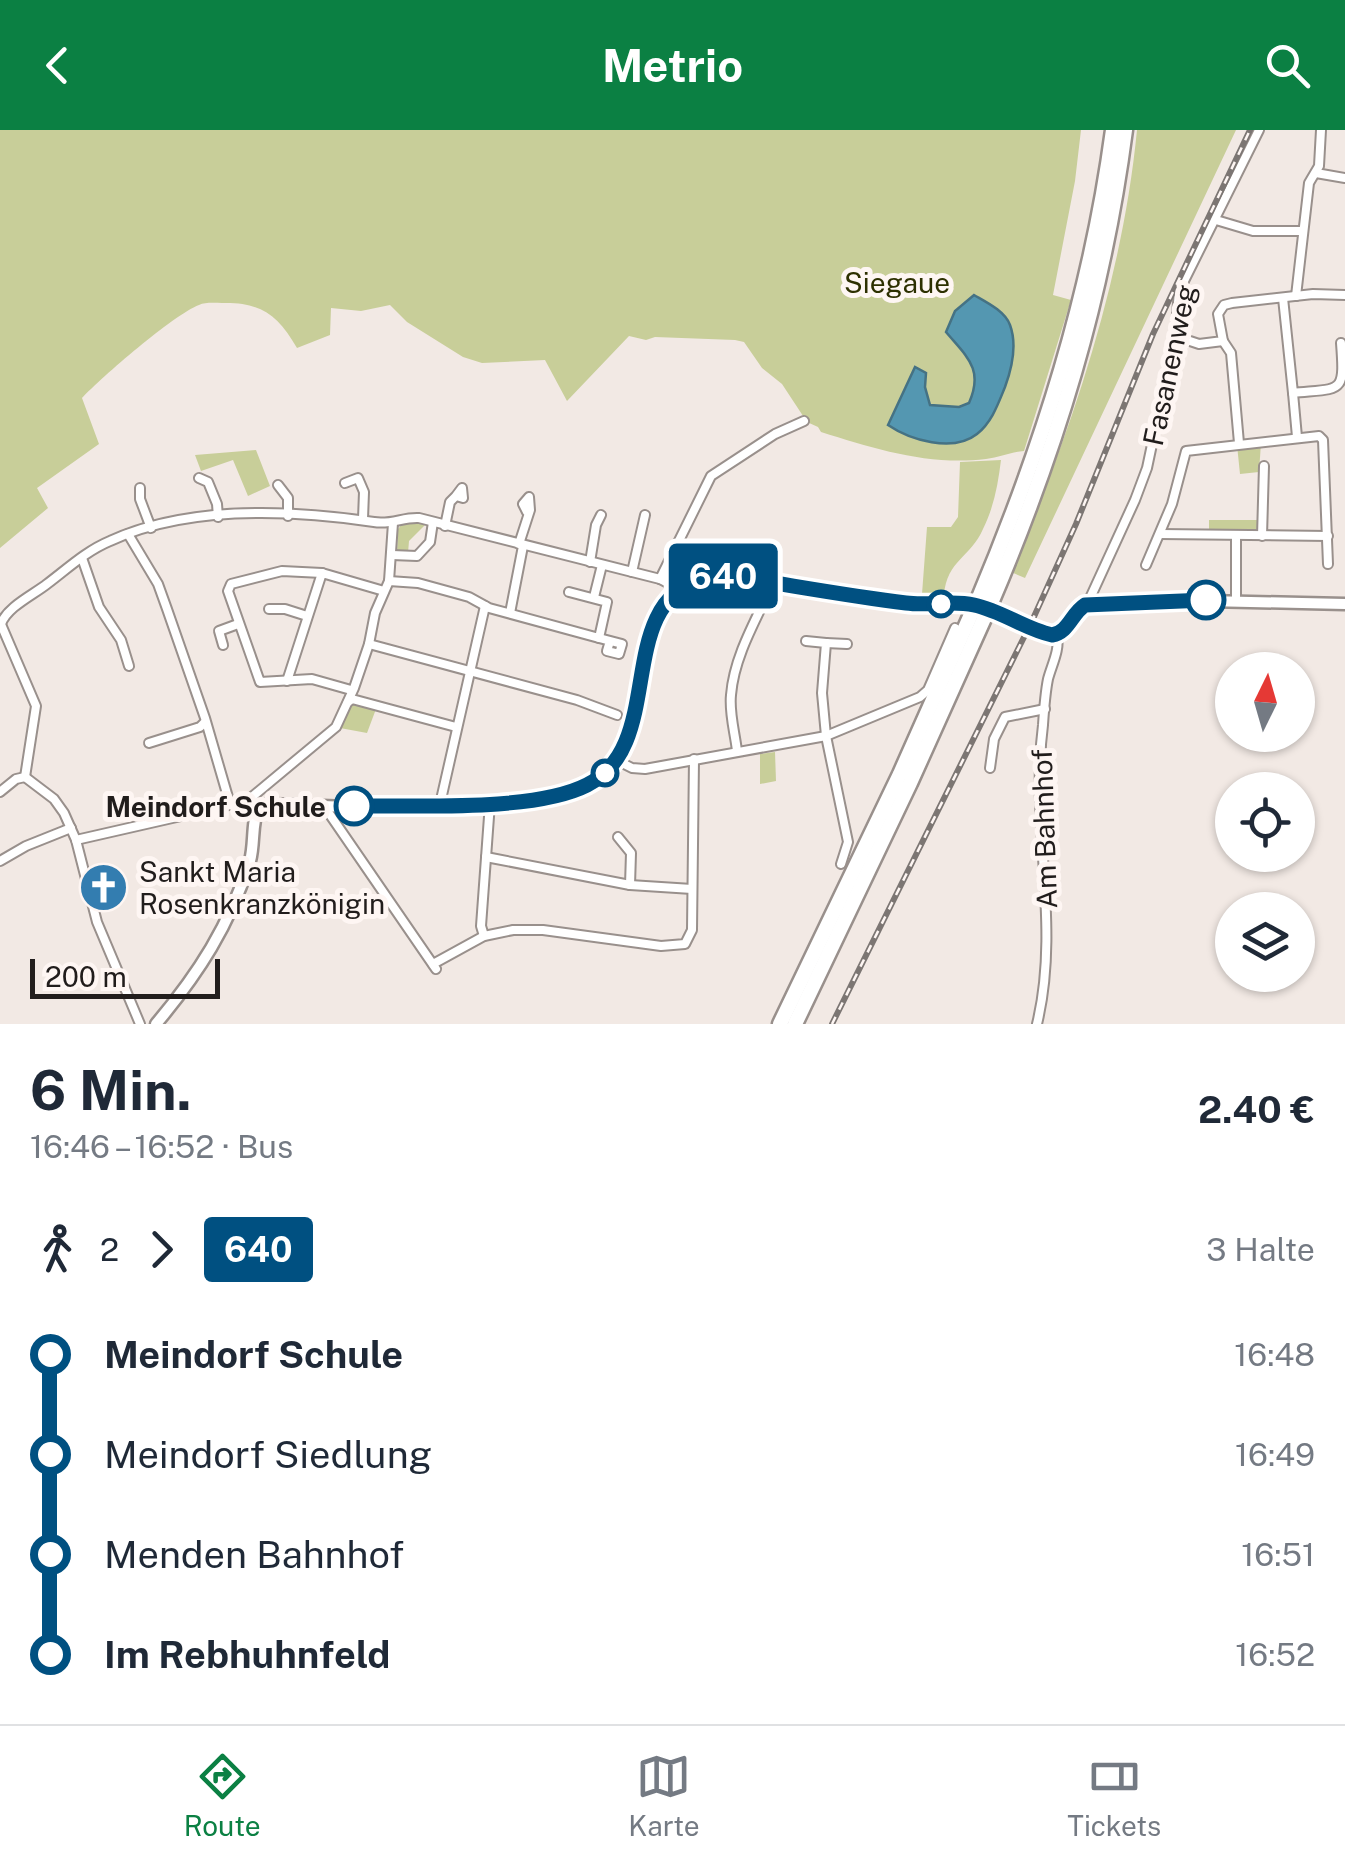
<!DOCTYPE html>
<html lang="de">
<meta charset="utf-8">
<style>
body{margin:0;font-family:"Public Sans",sans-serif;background:#f2f2f3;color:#1f2937;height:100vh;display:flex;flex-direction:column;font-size:38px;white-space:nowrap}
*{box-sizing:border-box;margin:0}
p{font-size:32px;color:#747a83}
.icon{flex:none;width:55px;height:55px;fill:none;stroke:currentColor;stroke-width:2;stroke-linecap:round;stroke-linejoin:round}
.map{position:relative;height:894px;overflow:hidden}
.panel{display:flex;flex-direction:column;background:#fff;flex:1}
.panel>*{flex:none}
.badge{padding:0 20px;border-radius:8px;font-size:35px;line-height:65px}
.needle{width:65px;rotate:5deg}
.controls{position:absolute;left:1215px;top:522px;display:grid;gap:20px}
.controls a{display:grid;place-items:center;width:100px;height:100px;border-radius:50%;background:#fff;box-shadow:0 2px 8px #0004;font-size:50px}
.scale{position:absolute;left:30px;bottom:25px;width:190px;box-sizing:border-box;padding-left:10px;border:5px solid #211d1c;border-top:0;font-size:28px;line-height:35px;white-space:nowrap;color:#211d1c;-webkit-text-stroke:8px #fef6f3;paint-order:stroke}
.map>.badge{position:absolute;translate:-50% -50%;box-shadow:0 0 0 5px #fff}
.legs{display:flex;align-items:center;gap:15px;height:110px;padding:0 30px;font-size:32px}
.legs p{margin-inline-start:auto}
.head{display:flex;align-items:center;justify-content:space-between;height:170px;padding:0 30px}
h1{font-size:55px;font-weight:700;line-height:75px}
ul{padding:0 30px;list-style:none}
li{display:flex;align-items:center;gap:35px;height:100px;font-size:38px}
li i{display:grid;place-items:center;width:15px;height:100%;margin:0 12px;background:currentColor}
li i::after{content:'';width:25px;height:25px;margin:-12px;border:8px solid;border-radius:50%;background:#fff}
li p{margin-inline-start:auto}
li:first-child i{background:linear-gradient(#0000 50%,currentColor 0)}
li:last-child i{background:linear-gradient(currentColor 50%,#0000 0)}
header{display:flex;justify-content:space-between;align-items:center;height:130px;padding:0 30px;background:#0b8043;color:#fff;font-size:45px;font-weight:700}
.tab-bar{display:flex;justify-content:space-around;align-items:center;height:140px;border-top:2px solid #e0e1e3;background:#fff;font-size:28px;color:#747a83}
.tab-bar a{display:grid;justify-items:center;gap:5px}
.tab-bar .selected{color:#0b8043}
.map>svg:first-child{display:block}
</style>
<header><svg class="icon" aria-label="back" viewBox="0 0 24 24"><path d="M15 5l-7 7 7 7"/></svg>Metrio<svg class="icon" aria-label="search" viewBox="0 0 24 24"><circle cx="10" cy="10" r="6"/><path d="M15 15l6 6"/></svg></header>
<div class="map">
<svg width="1345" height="894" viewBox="0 0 1345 894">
<rect width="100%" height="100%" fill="#f2e9e4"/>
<g fill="#c8ce99">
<path d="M 0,0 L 1081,0 L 1075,51 L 1053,165 L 1071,170 L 1024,321 C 1010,322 1000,327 986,329 C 929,336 875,319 821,302 L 818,297 L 807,292 L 782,254 L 762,238 L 744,212 L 735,210 L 655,207 L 646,210 L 629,206 L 567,271 L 545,230 L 482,233 L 463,227 L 407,192 L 390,175 L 361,181 L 331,178 L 330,205 L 297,218 C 278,185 261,172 222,173 C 215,173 205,172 199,175 C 173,185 102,247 82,268 L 99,314 L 37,358 L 48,378 L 0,418 Z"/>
<path d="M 1137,0 L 1236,0 L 1025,448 L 1011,442 C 1071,302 1122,153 1137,0 Z"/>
<polygon points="1261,313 1259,342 1240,344 1237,315"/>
<polygon points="256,320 270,356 248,366 233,330 201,341 195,325"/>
<path d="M 1001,330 C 998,354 994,377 983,399 C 971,427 947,430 944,465 L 922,464 L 927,397 L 951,397 L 958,387 L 960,332 Z"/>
<polygon points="1209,390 1260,390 1259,401 1209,400"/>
<polygon points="411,392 426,394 409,411 408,423 397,423 398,399 402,394"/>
<polygon points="354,572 376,579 367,603 340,598 349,575"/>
<polygon points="775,622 776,651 760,654 760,624"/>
</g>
<path fill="#5497b1" stroke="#457284" stroke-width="2.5" d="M 974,165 C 986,172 1005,181 1010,195 C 1017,214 1012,238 1005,257 C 998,274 992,292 977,304 C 953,323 910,310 888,295 L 915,237 L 926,243 L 925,257 L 930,275 L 959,277 L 969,273 C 984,239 967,227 946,202 L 955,181 Z"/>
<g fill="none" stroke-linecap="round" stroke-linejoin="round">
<defs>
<g id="street">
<polyline points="1316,43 1345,48"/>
<polyline points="1216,90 1253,101 1303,101"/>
<polyline points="1296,166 1309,53 1319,36 1321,0"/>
<path d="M 1283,168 L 1293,263 C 1342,258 1345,265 1341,213"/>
<polyline points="1175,206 1199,214 1223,211 1218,184 1224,175 1232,173 1313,164 1345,165"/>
<polyline points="1223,211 1231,223 1239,313"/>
<polyline points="1293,263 1297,307"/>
<polyline points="199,348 208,352 217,374 218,387"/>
<polyline points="345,353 358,348 364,362 363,389"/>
<polyline points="278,355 288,368 288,386"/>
<polyline points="140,358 140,369 151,398"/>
<polyline points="445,396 450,372 456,366 463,368 462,358 456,366"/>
<polyline points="128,404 158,454 167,479 205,588 230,674"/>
<polyline points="1160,404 1328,406"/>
<polyline points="1262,406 1264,336"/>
<polyline points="519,414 530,380 529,367 523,374 527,382"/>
<polyline points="392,425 417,426 430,412 433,392"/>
<polyline points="82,428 99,477 121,510 129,536"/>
<polyline points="590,432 596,395 601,385"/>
<polyline points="1146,435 1172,374 1186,321 1319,306 1323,310 1328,434"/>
<polyline points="632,442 645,385"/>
<polyline points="322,443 282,441 231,454 228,461 260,552 312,549 351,560"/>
<polyline points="660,449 711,346 775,304 804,291"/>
<polyline points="389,451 418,453 469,467 489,478 599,508 607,472 569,462"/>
<polyline points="594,467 602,435"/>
<polyline points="1236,471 1236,405"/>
<polyline points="1091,474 1091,466 1135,370 1147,338 1175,206 1179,161 1259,0"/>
<polyline points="269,479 285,479 307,486"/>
<polyline points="510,483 523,416"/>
<polyline points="0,492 36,576 25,647"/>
<path d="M 1,494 C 7,477 33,465 47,454 C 67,439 86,421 110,411 C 188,375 292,380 374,392 C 391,395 403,387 419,388 L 660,449 L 681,460"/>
<polyline points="599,508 622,514 619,524 607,521 610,511"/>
<polyline points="806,511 826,513 822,563 826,606 848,712 841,734"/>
<polyline points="826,513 847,514"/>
<polyline points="369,514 577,570 617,585"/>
<polyline points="223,515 219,501 238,494"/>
<polyline points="287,551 322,443 384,461"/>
<polyline points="348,572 352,569 456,597"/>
<polyline points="149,613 200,597 204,593"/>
<path d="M 737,621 C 735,603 729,583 731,565 C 734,526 757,488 773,453"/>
<polyline points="616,630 632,638 645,639 826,606 920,567 928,560 955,498"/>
<polyline points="990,638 994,609 1005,587 1045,579"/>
<polyline points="25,647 54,669 64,683 76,710 97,792 140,894"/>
<polyline points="0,662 16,649 25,647"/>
<polyline points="247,671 336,597 354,558 369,514 375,483 389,451 393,393"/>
<polyline points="440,674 485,476"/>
<polyline points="324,676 436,839"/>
<polyline points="618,707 631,723 630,755"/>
<polyline points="76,710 247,671"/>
<polyline points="486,727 630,755 692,759"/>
<polyline points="0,731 26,716 71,698"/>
<polyline points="484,806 481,796 490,673"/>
<polyline points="433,834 484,806 513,800 543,800 661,816 685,814 692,800 694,629"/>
<path d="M 1037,894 C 1061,795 1030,695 1043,595 C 1044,580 1045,564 1048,549 C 1052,534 1060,520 1057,505"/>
</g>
<path id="secondary" d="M 156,894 C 199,843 229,796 250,731 C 255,713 251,692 259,677 L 269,674 L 349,677 L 521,671 C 707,651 590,483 703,448 C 720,443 739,447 756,450 C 806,458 856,467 906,473 C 929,476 952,470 974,475 C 1002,481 1025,499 1052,505 C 1071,501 1072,479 1091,474 L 1207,471 L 1345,474"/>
<g id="highway">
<path d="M 978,470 C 1042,318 1091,164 1113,0"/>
<path d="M 991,473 C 1057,318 1103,168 1125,0"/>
<polyline points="780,894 900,644 973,480"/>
<polyline points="795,894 910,653 986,484"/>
</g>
</defs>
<use href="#street" stroke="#99908c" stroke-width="12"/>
<use href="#secondary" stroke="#99908c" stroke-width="15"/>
<use href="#highway" stroke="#99908c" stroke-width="19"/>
<use href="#street" stroke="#fff" stroke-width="8"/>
<use href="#secondary" stroke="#fff" stroke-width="10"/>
<use href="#highway" stroke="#fff" stroke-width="14"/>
<defs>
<polyline id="rail" points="832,894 1032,491 1076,394 1153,204 1250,0"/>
</defs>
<use href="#rail" stroke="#7c7673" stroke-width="6"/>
<use href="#rail" stroke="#fef6f3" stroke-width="2.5" stroke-dasharray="8" stroke-linecap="butt"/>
<defs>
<g id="highway-bridge">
<polyline points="973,480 978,470"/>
<polyline points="986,484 991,473"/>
</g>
</defs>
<use href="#highway-bridge" stroke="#99908c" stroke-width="19" stroke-linecap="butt"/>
<use href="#highway-bridge" stroke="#fff" stroke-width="14"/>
</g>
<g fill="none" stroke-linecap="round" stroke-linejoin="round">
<defs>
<path id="line-1" d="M 354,676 C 416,675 534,682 587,655 C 669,614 611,476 703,448 C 720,443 739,447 756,450 C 806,458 856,467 906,473 C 929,476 952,470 974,475 C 1002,481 1025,499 1052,505 C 1069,502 1071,484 1085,475 L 1206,470"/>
</defs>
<use href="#line-1" stroke="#fff" stroke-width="22"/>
<use href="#line-1" stroke="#005081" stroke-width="15"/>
</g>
<defs>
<symbol id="church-disc" viewBox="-11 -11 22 22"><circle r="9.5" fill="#337db0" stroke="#fef6f3"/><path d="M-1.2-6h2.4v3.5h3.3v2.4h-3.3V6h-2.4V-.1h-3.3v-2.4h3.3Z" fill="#fff"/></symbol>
</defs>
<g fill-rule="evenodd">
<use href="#church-disc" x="76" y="730" width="55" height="55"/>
</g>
<g fill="#fff" stroke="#005081" stroke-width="5">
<circle cx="1206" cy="470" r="18"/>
<circle cx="941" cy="474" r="12"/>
<circle cx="605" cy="643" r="12"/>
<circle cx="354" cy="676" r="18"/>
</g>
<g text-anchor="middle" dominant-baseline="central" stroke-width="10" stroke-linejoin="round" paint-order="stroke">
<g font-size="28" fill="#2d3001" stroke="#fef6f3">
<text x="897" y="152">Siegaue</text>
</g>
<g font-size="28" fill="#211d1c" stroke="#fef6f3">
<text transform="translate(1169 235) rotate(-78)">Fasanenweg</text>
<text transform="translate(1044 699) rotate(-92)">Am Bahnhof</text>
</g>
<g font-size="28" font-weight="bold" fill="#211d1c" stroke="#fef6f3" text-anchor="end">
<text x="326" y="676">Meindorf Schule</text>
</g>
<g font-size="28" fill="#211d1c" stroke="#fef6f3" text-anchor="start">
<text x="139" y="741">Sankt Maria<tspan x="139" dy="32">Rosenkranzkönigin</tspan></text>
</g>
</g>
</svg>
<div class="controls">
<a><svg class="needle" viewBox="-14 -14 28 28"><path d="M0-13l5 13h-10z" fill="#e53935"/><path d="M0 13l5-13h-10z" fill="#747a83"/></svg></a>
<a><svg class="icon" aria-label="locate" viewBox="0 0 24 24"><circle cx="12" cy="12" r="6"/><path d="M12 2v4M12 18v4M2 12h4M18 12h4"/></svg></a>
<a><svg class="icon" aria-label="layers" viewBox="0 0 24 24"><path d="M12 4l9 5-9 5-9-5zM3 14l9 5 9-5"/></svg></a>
</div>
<div class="scale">200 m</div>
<b class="badge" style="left:723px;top:446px;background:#005081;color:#fff">640</b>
</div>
<section class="panel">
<div class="head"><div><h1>6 Min.</h1><p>16:46 – 16:52 · Bus</p></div><b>2.40 €</b></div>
<div class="legs"><svg class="icon" aria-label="walk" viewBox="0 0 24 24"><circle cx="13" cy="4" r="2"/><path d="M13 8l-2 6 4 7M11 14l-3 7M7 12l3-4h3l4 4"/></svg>2<svg class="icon" aria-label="forward" viewBox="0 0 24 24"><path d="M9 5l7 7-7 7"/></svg><b class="badge" style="background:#005081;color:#fff">640</b><p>3 Halte</p></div>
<ul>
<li><i style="color:#005081"></i><b>Meindorf Schule</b><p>16:48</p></li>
<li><i style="color:#005081"></i><span>Meindorf Siedlung</span><p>16:49</p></li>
<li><i style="color:#005081"></i><span>Menden Bahnhof</span><p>16:51</p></li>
<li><i style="color:#005081"></i><b>Im Rebhuhnfeld</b><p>16:52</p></li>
</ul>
</section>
<nav class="tab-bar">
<a class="selected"><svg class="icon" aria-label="directions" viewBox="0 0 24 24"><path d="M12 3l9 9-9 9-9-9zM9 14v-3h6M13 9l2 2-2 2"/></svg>Route</a>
<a><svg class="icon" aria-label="map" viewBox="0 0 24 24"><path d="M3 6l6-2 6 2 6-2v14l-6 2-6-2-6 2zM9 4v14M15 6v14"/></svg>Karte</a>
<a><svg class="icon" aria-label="tickets" viewBox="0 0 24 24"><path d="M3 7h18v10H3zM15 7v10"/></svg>Tickets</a>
</nav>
